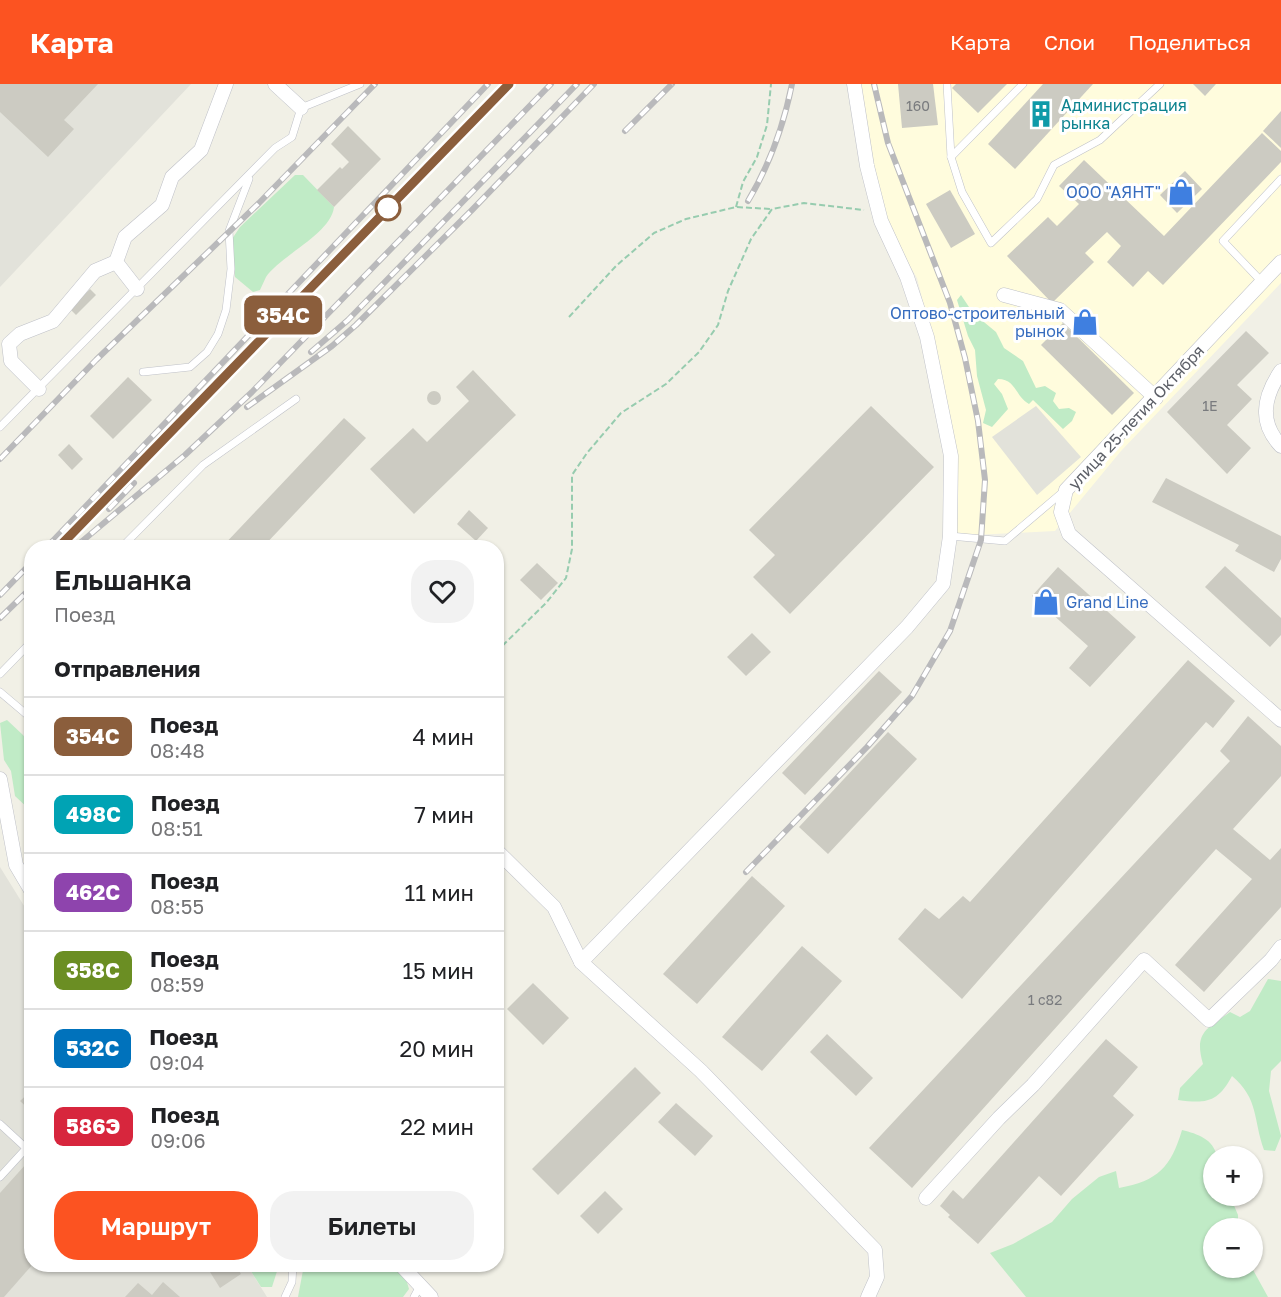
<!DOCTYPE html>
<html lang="ru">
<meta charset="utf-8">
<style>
body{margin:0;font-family:"Golos Text",sans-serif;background:#f2f2f2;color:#202124;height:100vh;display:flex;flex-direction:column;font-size:22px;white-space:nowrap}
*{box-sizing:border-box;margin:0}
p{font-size:20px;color:#757577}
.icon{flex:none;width:33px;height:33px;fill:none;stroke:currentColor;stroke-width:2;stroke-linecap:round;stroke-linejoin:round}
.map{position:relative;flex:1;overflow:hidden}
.panel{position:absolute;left:24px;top:456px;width:480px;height:732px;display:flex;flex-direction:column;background:#fff;border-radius:24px;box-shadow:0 2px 4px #0004}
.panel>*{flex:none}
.badge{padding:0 12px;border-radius:9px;font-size:21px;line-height:39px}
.buttons{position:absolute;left:1203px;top:1062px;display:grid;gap:12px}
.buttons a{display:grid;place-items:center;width:60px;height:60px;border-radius:50%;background:#fff;box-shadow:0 2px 4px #0004;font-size:30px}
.map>.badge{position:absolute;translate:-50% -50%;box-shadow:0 0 0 3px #fff}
h2{padding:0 30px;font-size:22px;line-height:54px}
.round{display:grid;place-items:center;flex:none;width:63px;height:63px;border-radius:24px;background:#f2f2f2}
.summary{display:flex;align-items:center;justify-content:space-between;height:102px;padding:0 30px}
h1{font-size:28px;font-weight:600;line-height:45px}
.primary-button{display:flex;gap:12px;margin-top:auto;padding:12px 30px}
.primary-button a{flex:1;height:69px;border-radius:24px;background:#fc5321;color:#fff;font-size:24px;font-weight:600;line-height:69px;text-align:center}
.primary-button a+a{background:#f2f2f2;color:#202124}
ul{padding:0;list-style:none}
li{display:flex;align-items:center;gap:18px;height:78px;padding:0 30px;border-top:2px solid #e0e0e0}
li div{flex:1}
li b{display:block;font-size:22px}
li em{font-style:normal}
li .badge{min-width:66px;font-weight:700;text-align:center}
header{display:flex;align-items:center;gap:36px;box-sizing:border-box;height:84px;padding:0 30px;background:#fc5321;color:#fff}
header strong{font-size:28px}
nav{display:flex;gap:33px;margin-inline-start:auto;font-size:21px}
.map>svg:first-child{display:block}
</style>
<header>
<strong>Карта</strong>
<nav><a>Карта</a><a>Слои</a><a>Поделиться</a></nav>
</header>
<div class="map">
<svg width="1281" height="1213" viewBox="0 0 1281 1213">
<rect width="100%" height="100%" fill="#f1f0e6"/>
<polygon fill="#fffcdd" points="858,0 1281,0 1281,199 1121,367 1055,447 956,452 940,285 917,194 885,139"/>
<g fill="#e2e2da">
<polygon points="0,0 191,0 0,203"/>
<polygon points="1036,322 1081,373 1037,411 992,353"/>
<polygon points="0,783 31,833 32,1180 247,1181 267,1213 0,1213"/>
</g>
<g fill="#c0ebc6">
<path d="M 295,91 L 303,91 L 334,123 C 331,150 281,171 266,193 C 264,197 262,202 260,206 L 253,208 L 235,193 L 232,155 L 240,143 Z"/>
<path d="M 961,211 L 973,229 L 996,248 L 1004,264 L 1023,277 L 1036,304 L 1045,302 L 1056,309 L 1053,317 L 1059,325 L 1069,324 L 1076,328 L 1072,337 L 1063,345 L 1033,316 L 1029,320 C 1015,312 1016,295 998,295 L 994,300 L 1002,310 L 1008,325 L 992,343 L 983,339 L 986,326 L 977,292 L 975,266 L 968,252 L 957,216 Z"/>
<polygon points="7,636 23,651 31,663 31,727 15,712 11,687 4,676 0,639"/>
<path d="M 1268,895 L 1281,897 L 1281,977 L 1271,987 L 1269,1007 L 1281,1052 L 1275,1067 L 1264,1066 C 1253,1035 1259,1015 1232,992 C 1218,1018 1207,1020 1178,1016 L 1180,1004 L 1203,980 C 1194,949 1206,945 1230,928 L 1240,933 L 1250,927 Z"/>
<path d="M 1182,1046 C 1198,1050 1213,1055 1217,1072 L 1214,1072 L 1214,1112 L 1230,1112 L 1238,1131 L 1238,1144 L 1214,1144 L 1214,1184 L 1252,1184 L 1268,1213 L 1026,1213 L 990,1169 L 1013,1160 L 1052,1138 L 1072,1115 L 1099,1093 L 1116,1087 L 1119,1104 C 1158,1097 1171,1083 1182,1046 Z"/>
<polygon points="247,1181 279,1181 272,1203 261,1203"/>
<polygon points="304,1181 390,1181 406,1195 409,1205 403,1213 298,1213"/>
</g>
<g fill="#cccbc2">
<polygon points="0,0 98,0 64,36 74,45 48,73 0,28"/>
<polygon points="898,0 933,0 938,41 902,44"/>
<polygon points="956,0 1007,0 978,29 952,4"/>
<polygon points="1043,0 1093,0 1015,85 988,60"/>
<polygon points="1193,0 1216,0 1205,12"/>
<polygon points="1281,27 1281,64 1263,47"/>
<polygon points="348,42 381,75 334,123 317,106 340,83 342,85 349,78 331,60"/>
<polygon points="1262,49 1281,67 1281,78 1163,201 1148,187 1133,203 1107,178 1121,162 1107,148 1085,169 1094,178 1052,219 1007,172 1048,133 1057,142 1079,120 1059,102 1084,76 1164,152"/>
<polygon points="1185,87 1202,105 1177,129 1160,111"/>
<polygon points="950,106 975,150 951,164 926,120"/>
<polygon points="90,205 96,211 76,231 70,225"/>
<polygon points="1063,239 1134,309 1112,331 1041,261"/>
<polygon points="1246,247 1269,269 1237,301 1252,315 1227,341 1251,364 1227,390 1167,328"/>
<polygon points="473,286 516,331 414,430 370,385 413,344 427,358 469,317 456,303"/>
<polygon points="128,293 152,316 113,355 90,332"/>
<circle cx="434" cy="314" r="7"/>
<polygon points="871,322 934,383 790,530 753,493 775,471 749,446"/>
<polygon points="344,334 366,354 262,464 221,464"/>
<polygon points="69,360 83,375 72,386 58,371"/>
<polygon points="1166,394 1281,452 1281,475 1274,488 1235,467 1239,461 1152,418"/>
<polygon points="469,426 488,444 476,457 457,440"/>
<polygon points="537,479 558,499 541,516 520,496"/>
<polygon points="1225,482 1281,534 1281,551 1270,563 1205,503"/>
<polygon points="1058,483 1136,553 1090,603 1069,584 1088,562 1032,512"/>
<polygon points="752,549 771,568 746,592 727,573"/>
<polygon points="1188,576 1235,617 1213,644 1206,638 962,915 898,855 925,824 939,835 963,812 970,818"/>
<polygon points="879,587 902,608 805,711 782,689"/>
<polygon points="1248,632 1281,662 1281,692 1233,745 1270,776 1281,764 1281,823 1204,908 1175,881 1252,795 1216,765 912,1104 869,1064 1230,677 1220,667"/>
<polygon points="888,648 917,675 828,770 799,743"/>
<polygon points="752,792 785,822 697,920 663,890"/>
<polygon points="802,862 842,897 762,987 722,953"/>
<polygon points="533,899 569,934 543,961 507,925"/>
<polygon points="827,950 873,994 856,1012 810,968"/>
<polygon points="1106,955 1138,983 1113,1012 1134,1031 1061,1112 1039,1092 978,1160 948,1133 950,1131 940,1122 953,1106 963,1115"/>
<polygon points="635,983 661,1009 558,1111 532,1085"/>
<polygon points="32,1006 32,1028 20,1017"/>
<polygon points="676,1019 713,1052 695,1072 658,1038"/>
<polygon points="26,1080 32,1085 33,1180 4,1213 0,1213 0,1109"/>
<polygon points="605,1107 623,1125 598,1150 580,1132"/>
<polygon points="205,1180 235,1180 241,1190 220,1204"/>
<polygon points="163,1198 180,1213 125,1213 138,1199 152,1211"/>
</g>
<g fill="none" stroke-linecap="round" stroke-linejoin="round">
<defs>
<g id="service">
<polyline points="947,0 951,73 962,108 991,159 1037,115 1054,81 1100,56 1160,0"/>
<polyline points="951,73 1023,0"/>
<polyline points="1262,198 1223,157 1281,95"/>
<polyline points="143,288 190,283 207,268 218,250 226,226 231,185 229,147 249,95"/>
<polyline points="0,343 275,64 292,53 301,24 360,0"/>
<polyline points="950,452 1005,457 1064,407"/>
<polyline points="121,464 203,381 296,315"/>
<polyline points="0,590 32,557"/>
<polyline points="0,608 32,635"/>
<polyline points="496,930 497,929"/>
<polyline points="0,1040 26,1064"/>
<polyline points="0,1093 32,1058"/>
<polyline points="285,1213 292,1198 293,1180"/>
<polyline points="414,1213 420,1202"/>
</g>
<g id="minor">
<polyline points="275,0 301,24"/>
<polyline points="1281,178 1066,406 1061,428 1069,450 1281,636"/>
<polyline points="137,205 116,178 125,153 162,121 172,93 201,66 226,0"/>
<polyline points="1004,211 1060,226 1156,314"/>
<path d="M 1281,287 C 1264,312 1258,338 1281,362"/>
<polyline points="39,305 11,277 9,260 20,250 53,237 95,187 116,178"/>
<polyline points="0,695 16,781 32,808"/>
<polyline points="496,766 554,823 581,878 701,987 875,1166 877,1193 868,1213"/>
<polyline points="581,878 907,543 943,500 950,452 951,372 927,253 907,193 881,137 867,82 854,0"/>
<polyline points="926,1114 999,1034 1033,1001 1144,876 1209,936 1271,876 1281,863"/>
<polyline points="400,1180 431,1213"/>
</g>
</defs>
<use href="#service" stroke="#bfc1c8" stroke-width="8"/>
<use href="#minor" stroke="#bfc1c8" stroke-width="15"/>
<g stroke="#97ccaf" stroke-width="2" stroke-dasharray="6 3" stroke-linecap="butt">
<polyline points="736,123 743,98 757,73 767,41 771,0"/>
<polyline points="569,233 616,182 654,149 686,135 736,123 772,125"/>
<polyline points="496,568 546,519 566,494 572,465 572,391 587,369 621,329 666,300 699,268 718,241 728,207 751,155 772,125 804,119 864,126"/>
</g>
<use href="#service" stroke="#fff" stroke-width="7"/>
<use href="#minor" stroke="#fff" stroke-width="14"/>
<defs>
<g id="rail">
<polyline points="625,47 672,0"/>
<path d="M 748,117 C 769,82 784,40 792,0"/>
<polyline points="311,268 348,236 577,0"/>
<polyline points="247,323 332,262 356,241 472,126 594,0"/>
<polyline points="0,375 96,276 259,119 375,0"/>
<polyline points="109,425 134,399"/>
<polyline points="46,464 488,0"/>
<polyline points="58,464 509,0"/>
<polyline points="74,464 185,371 252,308 551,0"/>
<polyline points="0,511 32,478"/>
<polyline points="0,534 32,503"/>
<polyline points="746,788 867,663 912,612 950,547 981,456 985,396 978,337 965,274 950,219 888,59 874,0"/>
</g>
</defs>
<use href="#rail" stroke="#b9b9bb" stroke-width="6"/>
<use href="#rail" stroke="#fff" stroke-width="4" stroke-dasharray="11" stroke-linecap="butt"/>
</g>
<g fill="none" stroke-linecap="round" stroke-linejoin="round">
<defs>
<polyline id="line" points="58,464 509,0"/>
</defs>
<use href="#line" stroke="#fff" stroke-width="14"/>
<use href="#line" stroke="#8b5e3c" stroke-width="9"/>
</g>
<defs>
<symbol id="building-bare" viewBox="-9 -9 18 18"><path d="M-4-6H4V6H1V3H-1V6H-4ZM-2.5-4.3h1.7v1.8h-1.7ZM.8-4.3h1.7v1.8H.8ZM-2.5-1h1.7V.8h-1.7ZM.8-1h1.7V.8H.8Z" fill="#0f9aa8" stroke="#fff" stroke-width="2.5" paint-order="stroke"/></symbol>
<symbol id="shop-bare" viewBox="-9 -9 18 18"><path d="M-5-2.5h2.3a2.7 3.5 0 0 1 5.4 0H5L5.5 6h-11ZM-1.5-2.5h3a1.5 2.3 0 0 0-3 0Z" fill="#3f7fe0" stroke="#fff" stroke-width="2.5" paint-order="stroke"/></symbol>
</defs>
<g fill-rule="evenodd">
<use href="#building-bare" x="1022" y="11" width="38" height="38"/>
<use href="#shop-bare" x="1162" y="89" width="38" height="38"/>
<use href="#shop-bare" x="1066" y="219" width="38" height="38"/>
<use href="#shop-bare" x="1027" y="499" width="38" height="38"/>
</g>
<circle fill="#fff" stroke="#8b5e3c" stroke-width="3" cx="388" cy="124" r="12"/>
<g text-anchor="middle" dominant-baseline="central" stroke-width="6" stroke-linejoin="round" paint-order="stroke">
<g font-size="14" fill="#797b7e">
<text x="918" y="21">160</text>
<text x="1210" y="321">1Е</text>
<text x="1045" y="915">1 с82</text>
</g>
<g font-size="16" fill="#0d838f" stroke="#fff" text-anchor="start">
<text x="1061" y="21">Администрация<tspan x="1061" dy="18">рынка</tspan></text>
</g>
<g font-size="16" fill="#366cbe" stroke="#fff" text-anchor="end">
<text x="1161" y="108">ООО "АЯНТ"</text>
<text x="1065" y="229">Оптово-строительный<tspan x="1065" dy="18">рынок</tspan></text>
<text x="1066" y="518" text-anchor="start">Grand Line</text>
</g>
<g font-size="16" fill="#5d6068" stroke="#fff">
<text transform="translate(1136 333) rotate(-47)">улица 25-летия Октября</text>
</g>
</g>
</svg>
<div class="buttons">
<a>+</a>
<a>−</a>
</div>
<b class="badge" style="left:283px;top:231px;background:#8b5e3c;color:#fff">354С</b>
<section class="panel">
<div class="summary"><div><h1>Ельшанка</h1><p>Поезд</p></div><a class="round"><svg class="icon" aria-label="heart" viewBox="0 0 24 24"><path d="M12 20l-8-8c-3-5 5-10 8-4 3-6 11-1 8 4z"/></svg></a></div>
<h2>Отправления</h2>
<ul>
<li><span class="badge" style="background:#8b5e3c;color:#fff">354С</span><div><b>Поезд</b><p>08:48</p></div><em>4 мин</em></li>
<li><span class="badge" style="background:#00a3b4;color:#fff">498С</span><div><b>Поезд</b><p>08:51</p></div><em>7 мин</em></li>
<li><span class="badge" style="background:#8e44ad;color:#fff">462С</span><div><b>Поезд</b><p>08:55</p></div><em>11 мин</em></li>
<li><span class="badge" style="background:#6b8e23;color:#fff">358С</span><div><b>Поезд</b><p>08:59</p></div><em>15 мин</em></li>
<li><span class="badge" style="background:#0072bc;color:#fff">532С</span><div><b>Поезд</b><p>09:04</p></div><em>20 мин</em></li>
<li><span class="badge" style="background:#d7263d;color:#fff">586Э</span><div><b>Поезд</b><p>09:06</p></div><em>22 мин</em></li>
</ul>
<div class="primary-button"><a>Маршрут</a><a>Билеты</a></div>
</section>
</div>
